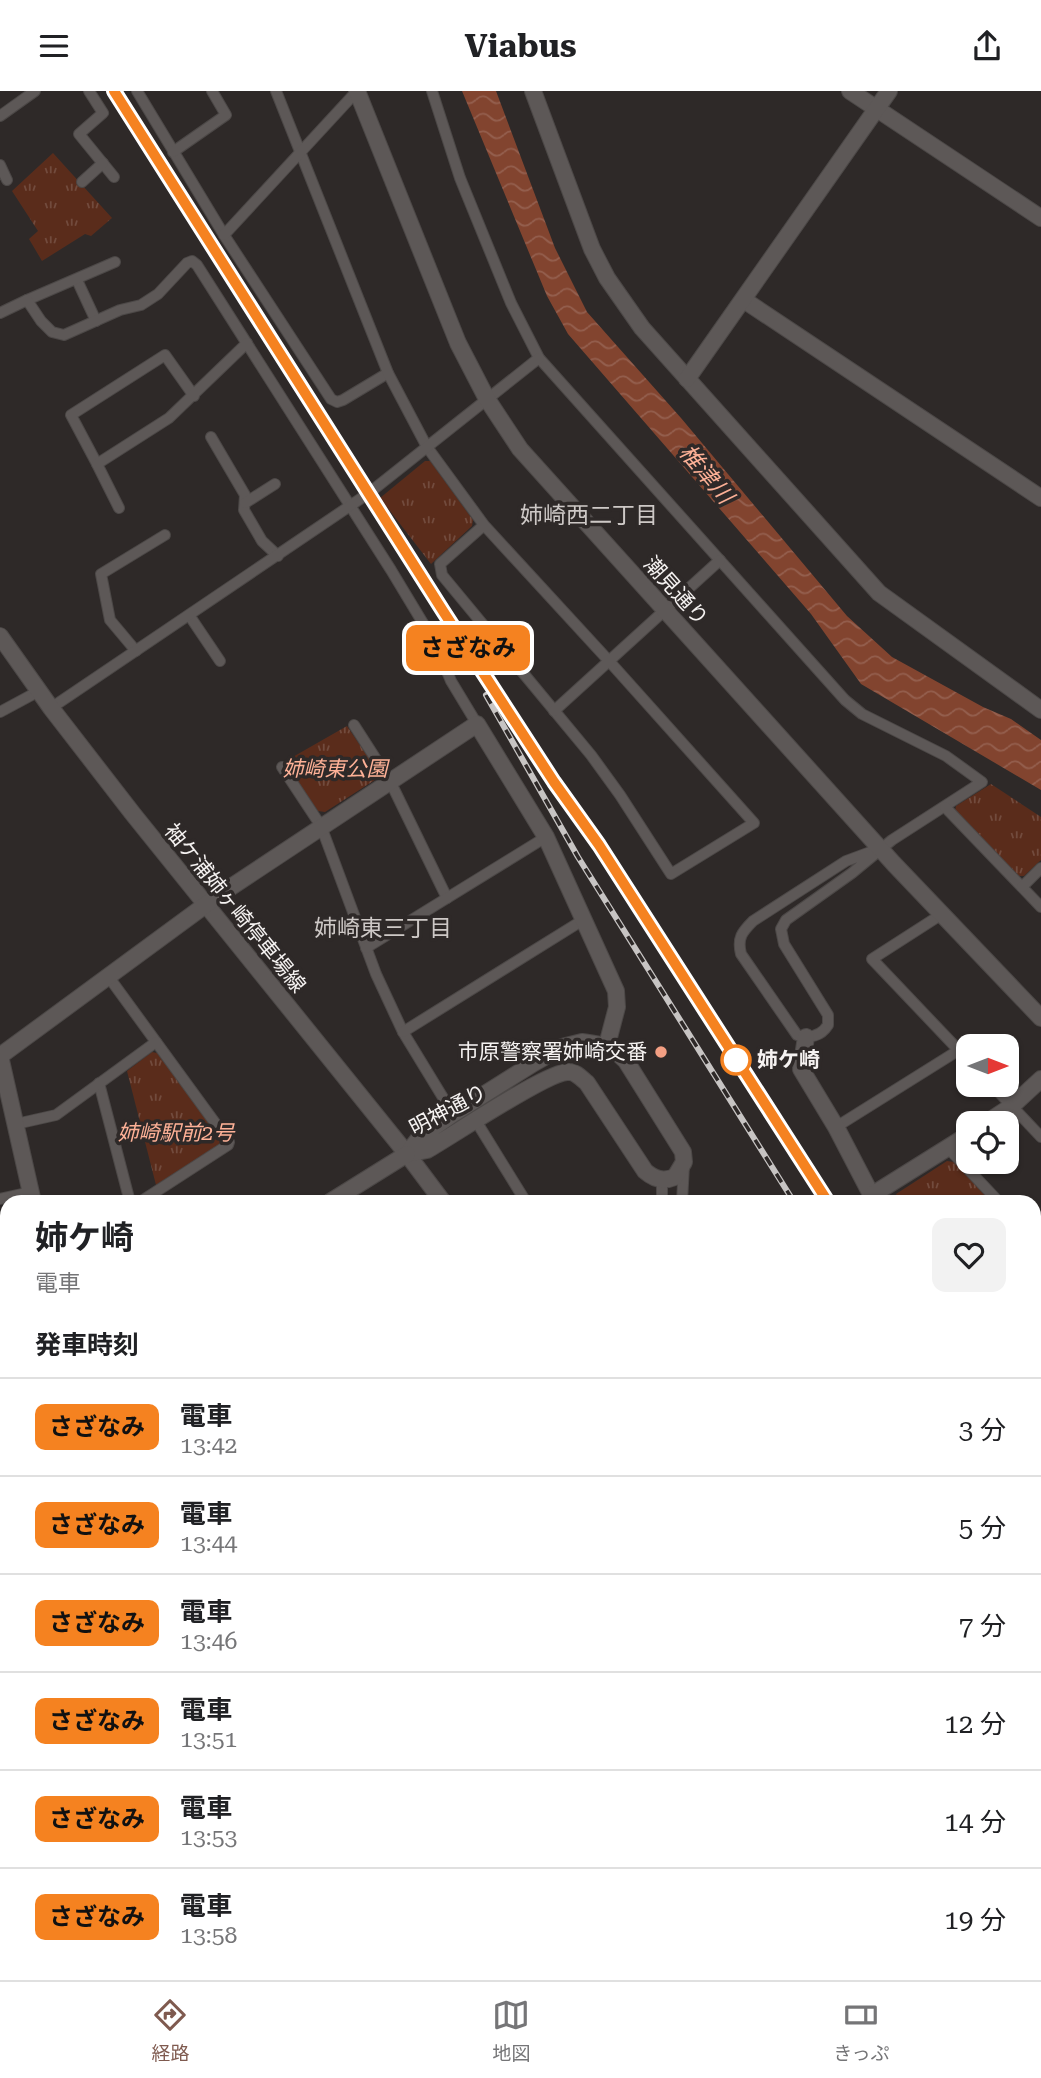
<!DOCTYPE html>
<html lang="ja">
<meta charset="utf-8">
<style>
body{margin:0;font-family:"Roboto Serif","Noto Sans JP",serif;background:#f2f2f2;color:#202124;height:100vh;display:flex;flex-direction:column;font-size:26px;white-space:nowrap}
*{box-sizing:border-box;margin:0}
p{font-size:23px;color:#757577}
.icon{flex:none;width:38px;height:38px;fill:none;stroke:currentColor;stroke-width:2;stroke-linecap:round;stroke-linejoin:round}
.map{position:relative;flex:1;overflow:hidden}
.drawer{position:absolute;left:0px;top:1104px;width:1041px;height:786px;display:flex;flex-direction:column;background:#fff;border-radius:21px 21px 0 0;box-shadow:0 2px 5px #0004}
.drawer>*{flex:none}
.badge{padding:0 14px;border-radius:10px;font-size:24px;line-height:46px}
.needle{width:46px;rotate:90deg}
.buttons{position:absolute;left:956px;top:943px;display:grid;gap:14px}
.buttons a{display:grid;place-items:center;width:63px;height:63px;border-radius:14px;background:#fff;box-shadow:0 2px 5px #0004;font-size:35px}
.map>.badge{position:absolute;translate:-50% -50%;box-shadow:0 0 0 4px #fff}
h2{padding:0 35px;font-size:26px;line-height:63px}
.round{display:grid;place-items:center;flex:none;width:74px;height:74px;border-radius:14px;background:#f2f2f2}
.headline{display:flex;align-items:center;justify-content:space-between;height:119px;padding:0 35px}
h1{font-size:33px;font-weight:700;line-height:52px}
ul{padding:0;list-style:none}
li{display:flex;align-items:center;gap:21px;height:98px;padding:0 35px;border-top:2px solid #e0e0e0}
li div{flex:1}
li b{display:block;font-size:26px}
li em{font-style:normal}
li .badge{min-width:77px;font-weight:700;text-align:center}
header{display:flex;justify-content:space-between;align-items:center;height:91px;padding:0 35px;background:#fff;font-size:32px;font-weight:700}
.menu{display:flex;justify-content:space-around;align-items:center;height:98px;border-top:2px solid #e0e0e0;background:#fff;font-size:19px;color:#757577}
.menu a{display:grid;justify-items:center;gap:4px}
.menu .selected{color:#7f5a4f}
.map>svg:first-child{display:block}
</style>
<header><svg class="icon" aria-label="menu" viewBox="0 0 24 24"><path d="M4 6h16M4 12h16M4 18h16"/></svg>Viabus<svg class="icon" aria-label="share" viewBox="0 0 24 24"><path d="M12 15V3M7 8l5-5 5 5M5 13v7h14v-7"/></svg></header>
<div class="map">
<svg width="1041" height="1889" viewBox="0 0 1041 1889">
<defs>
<pattern id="park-tufts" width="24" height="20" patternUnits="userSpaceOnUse" patternTransform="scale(1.75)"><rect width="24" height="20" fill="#5a2c1b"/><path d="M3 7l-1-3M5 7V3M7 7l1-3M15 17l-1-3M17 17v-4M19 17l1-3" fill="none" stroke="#724b3d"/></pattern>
<pattern id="water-waves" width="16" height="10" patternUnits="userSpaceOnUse" patternTransform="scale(1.75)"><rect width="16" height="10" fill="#82442f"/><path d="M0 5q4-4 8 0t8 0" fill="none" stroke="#945f4e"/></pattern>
</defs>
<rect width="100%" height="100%" fill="#2e2928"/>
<g fill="url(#park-tufts)">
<polygon points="53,62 112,127 91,145 85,143 42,170 29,148 38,140 12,100"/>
<polygon points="425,370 430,370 473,429 472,435 431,473 380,407"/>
<polygon points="347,635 378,681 378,687 325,721 318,720 284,671"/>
<polygon points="991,693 1041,726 1041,769 1024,785 1019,785 955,720 956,715"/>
<polygon points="152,961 157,962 221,1047 220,1053 156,1094 127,980"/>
<polygon points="947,1070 954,1071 991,1111 900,1111 896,1103"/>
</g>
<polygon fill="url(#water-waves)" points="462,0 496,0 555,157 587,221 681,327 847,525 892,566 983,616 1011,628 1041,649 1041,699 861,593 811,523 568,243 547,205"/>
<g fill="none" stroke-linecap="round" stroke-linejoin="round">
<polyline stroke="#82442f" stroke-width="3.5" points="0,1518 7,1520"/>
<defs>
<g id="street">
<polyline points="89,0 103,22 79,43 114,86"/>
<polyline points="137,0 224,144 331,308 337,311 343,309 388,282"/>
<polyline points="276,0 388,282 427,356 484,434 609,570 754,732 671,783 620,704 591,664 442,484 440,473 484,434"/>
<path d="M 432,0 L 460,87 L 511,212 L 539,267 L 845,609 L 862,623 L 946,665 L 982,691 L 892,749 L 852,782 L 786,829 L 781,838 L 784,853 L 828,924 L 828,934 C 821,945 810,948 797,944 L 741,863 C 737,847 742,841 753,830 L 846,770 L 881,757"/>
<polyline points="0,25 35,0"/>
<polyline points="173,61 226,24 212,0"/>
<polyline points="0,74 7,89"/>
<polyline points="82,91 103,72"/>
<polyline points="224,144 357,0"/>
<polyline points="77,189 96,230"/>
<polyline points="27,209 115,171"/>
<polyline points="0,222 27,209 41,230 52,241 64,244 120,219 141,214 158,203 187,172 192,170 197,174 391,479 435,552 451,590 477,633"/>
<polyline points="211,346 245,404 244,419 262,450 278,465"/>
<polyline points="97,373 71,324 165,264 194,305"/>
<polyline points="245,412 275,393"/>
<polyline points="119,417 97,373 169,327 247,252"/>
<polyline points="189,524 220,570"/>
<polyline points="136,560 110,529 101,483 165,444"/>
<polyline points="51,617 369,402 539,267"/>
<polyline points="554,620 720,469"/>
<polyline points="0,621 39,600"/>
<polyline points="354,634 390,690 447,807"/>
<polyline points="282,676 321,735 376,883 403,941 453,1023"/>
<polyline points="945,716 1041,816"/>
<polyline points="1022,796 1041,777"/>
<polyline points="942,823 872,868 968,969"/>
<polyline points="366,857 546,746"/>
<polyline points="108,885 229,1051 228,1054 140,1111"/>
<polyline points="403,941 583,829"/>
<polyline points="99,992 130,1111"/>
<polyline points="992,994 1041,1046"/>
<polyline points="476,1030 526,1111"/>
<polyline points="16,1033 56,1024 156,951"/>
<polyline points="836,1036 959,959"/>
<polyline points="948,1057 999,1111"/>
<polyline points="662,1089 662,1111"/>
<polyline points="0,1108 31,1101"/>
<polyline points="682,1111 684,1074"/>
<polyline points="1034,1147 1041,1155"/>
<polyline points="0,1221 7,1219"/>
<polyline points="1034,1250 1041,1244"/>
<polyline points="1034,1349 1041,1343"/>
<polyline points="1034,1387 1041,1382"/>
<polyline points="0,1511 7,1513"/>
<polyline points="0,1582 7,1579"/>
<polyline points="1034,1725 1041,1727"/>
<polyline points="1034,1791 1041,1748"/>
<polyline points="0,1863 7,1870"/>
<polyline points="21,1883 27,1889"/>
<polyline points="108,1883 109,1889"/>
<polyline points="225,1883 228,1889"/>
<polyline points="502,1883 509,1889"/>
<polyline points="621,1883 639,1885 641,1883"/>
<polyline points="669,1883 676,1889"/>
<polyline points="840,1883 843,1889"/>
<polyline points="0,1887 2,1889"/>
<polyline points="588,1889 597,1883"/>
<polyline points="657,1889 660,1883"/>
<polyline points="956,1889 962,1883"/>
</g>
<g id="secondary">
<polyline points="357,0 458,252 487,308 520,358 894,773 1041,927"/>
<polyline points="533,0 592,158 607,187 642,237 879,502 1041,619"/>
<polyline points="850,0 1041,127"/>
<polyline points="744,209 1041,407"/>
<polyline points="687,288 889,0"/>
<polyline points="0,545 51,617 133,723 407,1063 443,1111"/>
<polyline points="806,946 801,978 836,1036 875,1111"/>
<path d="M 582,951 C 604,954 610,954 626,970 L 683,1061 L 684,1071 L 675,1086 C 663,1091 654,1088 645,1080 L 587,992 C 581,987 576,981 569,981 C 549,979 451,1046 427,1059 L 407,1063 L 420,1046 L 453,1023 L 534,972 L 562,956 Z"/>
<polyline points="986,1032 1012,1015 1041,988"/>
<polyline points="872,1104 968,1044"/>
<polyline points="33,1111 0,965 219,804 477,633 546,746 616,900 617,916 607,954"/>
<polyline points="330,1111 407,1063"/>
</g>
<g id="primary">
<polyline points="0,1334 7,1336"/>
<polyline points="1034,1368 1041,1362"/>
<polyline points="865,1883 869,1889"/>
<polyline points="440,1889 455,1883"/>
</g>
</defs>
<use href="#street" stroke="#4c4847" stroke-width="12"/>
<use href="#secondary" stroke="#4c4847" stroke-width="18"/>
<use href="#primary" stroke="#4c4847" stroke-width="19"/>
<use href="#street" stroke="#5d5857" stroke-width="10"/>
<use href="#secondary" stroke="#5d5857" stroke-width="16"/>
<use href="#primary" stroke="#99604c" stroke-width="18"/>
<defs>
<g id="rail">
<polyline points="114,0 443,520 554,690 599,754 828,1111"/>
<polyline points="486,604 578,766 794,1111"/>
<polyline points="1034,1487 1041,1498"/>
</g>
</defs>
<use href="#rail" stroke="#c7c4c3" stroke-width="6"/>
<use href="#rail" stroke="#2e2928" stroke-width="3.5" stroke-dasharray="10" stroke-linecap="butt"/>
</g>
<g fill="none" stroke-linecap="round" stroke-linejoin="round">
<defs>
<polyline id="line" points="114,0 443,520 554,691 599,754 828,1111"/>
</defs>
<use href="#line" stroke="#fff" stroke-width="16"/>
<use href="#line" stroke="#f58220" stroke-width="10"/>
</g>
<circle fill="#f39f83" stroke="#2e2928" stroke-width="2.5" cx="661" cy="961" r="7"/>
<circle fill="#fff" stroke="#f58220" stroke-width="3.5" cx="736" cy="969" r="14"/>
<g text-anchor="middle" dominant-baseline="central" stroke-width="7" stroke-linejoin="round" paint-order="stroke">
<g font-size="21" fill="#f5f2f1" stroke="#2e2928">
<text transform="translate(676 500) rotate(48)">潮見通り</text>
<text transform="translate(235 817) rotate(51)">袖ケ浦姉ヶ崎停車場線</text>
<text transform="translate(448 1019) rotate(-28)">明神通り</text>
</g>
<g font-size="21" font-style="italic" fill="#feb197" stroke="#2e2928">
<text x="335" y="678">姉崎東公園</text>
<text x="176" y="1042">姉崎駅前2号</text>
</g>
<g font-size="21" fill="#f5f2f1" stroke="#2e2928" text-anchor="end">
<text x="647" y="961">市原警察署姉崎交番</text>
</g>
<g font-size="21" font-weight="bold" fill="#f5f2f1" stroke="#2e2928" text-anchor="start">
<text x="757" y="969">姉ケ崎</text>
</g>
<g font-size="23" font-style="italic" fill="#fcb096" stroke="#2e2928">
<text transform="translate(706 383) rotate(50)">椎津川</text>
</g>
<g font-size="23" fill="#cdc8c6" stroke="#2e2928">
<text x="589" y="424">姉崎西二丁目</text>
<text x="383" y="837">姉崎東三丁目</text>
</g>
</g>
</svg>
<div class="buttons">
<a><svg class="needle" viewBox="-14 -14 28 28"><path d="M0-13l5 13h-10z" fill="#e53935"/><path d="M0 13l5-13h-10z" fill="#757577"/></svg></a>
<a><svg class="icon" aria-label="locate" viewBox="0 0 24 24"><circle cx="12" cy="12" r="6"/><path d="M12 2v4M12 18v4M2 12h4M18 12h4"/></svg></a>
</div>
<b class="badge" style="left:468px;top:557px;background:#f58220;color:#111">さざなみ</b>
<section class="drawer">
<div class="headline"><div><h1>姉ケ崎</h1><p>電車</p></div><a class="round"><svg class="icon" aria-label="heart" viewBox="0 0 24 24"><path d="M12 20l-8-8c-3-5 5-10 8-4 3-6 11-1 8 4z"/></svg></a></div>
<h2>発車時刻</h2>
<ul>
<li><span class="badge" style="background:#f58220;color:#111">さざなみ</span><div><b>電車</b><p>13:42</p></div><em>3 分</em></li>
<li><span class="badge" style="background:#f58220;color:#111">さざなみ</span><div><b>電車</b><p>13:44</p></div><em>5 分</em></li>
<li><span class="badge" style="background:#f58220;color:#111">さざなみ</span><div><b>電車</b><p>13:46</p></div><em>7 分</em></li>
<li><span class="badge" style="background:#f58220;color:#111">さざなみ</span><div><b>電車</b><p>13:51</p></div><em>12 分</em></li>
<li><span class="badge" style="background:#f58220;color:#111">さざなみ</span><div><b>電車</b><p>13:53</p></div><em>14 分</em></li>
<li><span class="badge" style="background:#f58220;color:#111">さざなみ</span><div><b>電車</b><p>13:58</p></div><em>19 分</em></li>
</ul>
</section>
</div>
<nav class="menu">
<a class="selected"><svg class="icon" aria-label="directions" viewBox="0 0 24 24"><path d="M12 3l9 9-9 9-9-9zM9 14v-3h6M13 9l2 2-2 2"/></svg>経路</a>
<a><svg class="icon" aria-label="map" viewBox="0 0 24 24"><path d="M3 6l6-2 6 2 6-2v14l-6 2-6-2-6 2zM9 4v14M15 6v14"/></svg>地図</a>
<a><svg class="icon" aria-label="tickets" viewBox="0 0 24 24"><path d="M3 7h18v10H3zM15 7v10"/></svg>きっぷ</a>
</nav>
